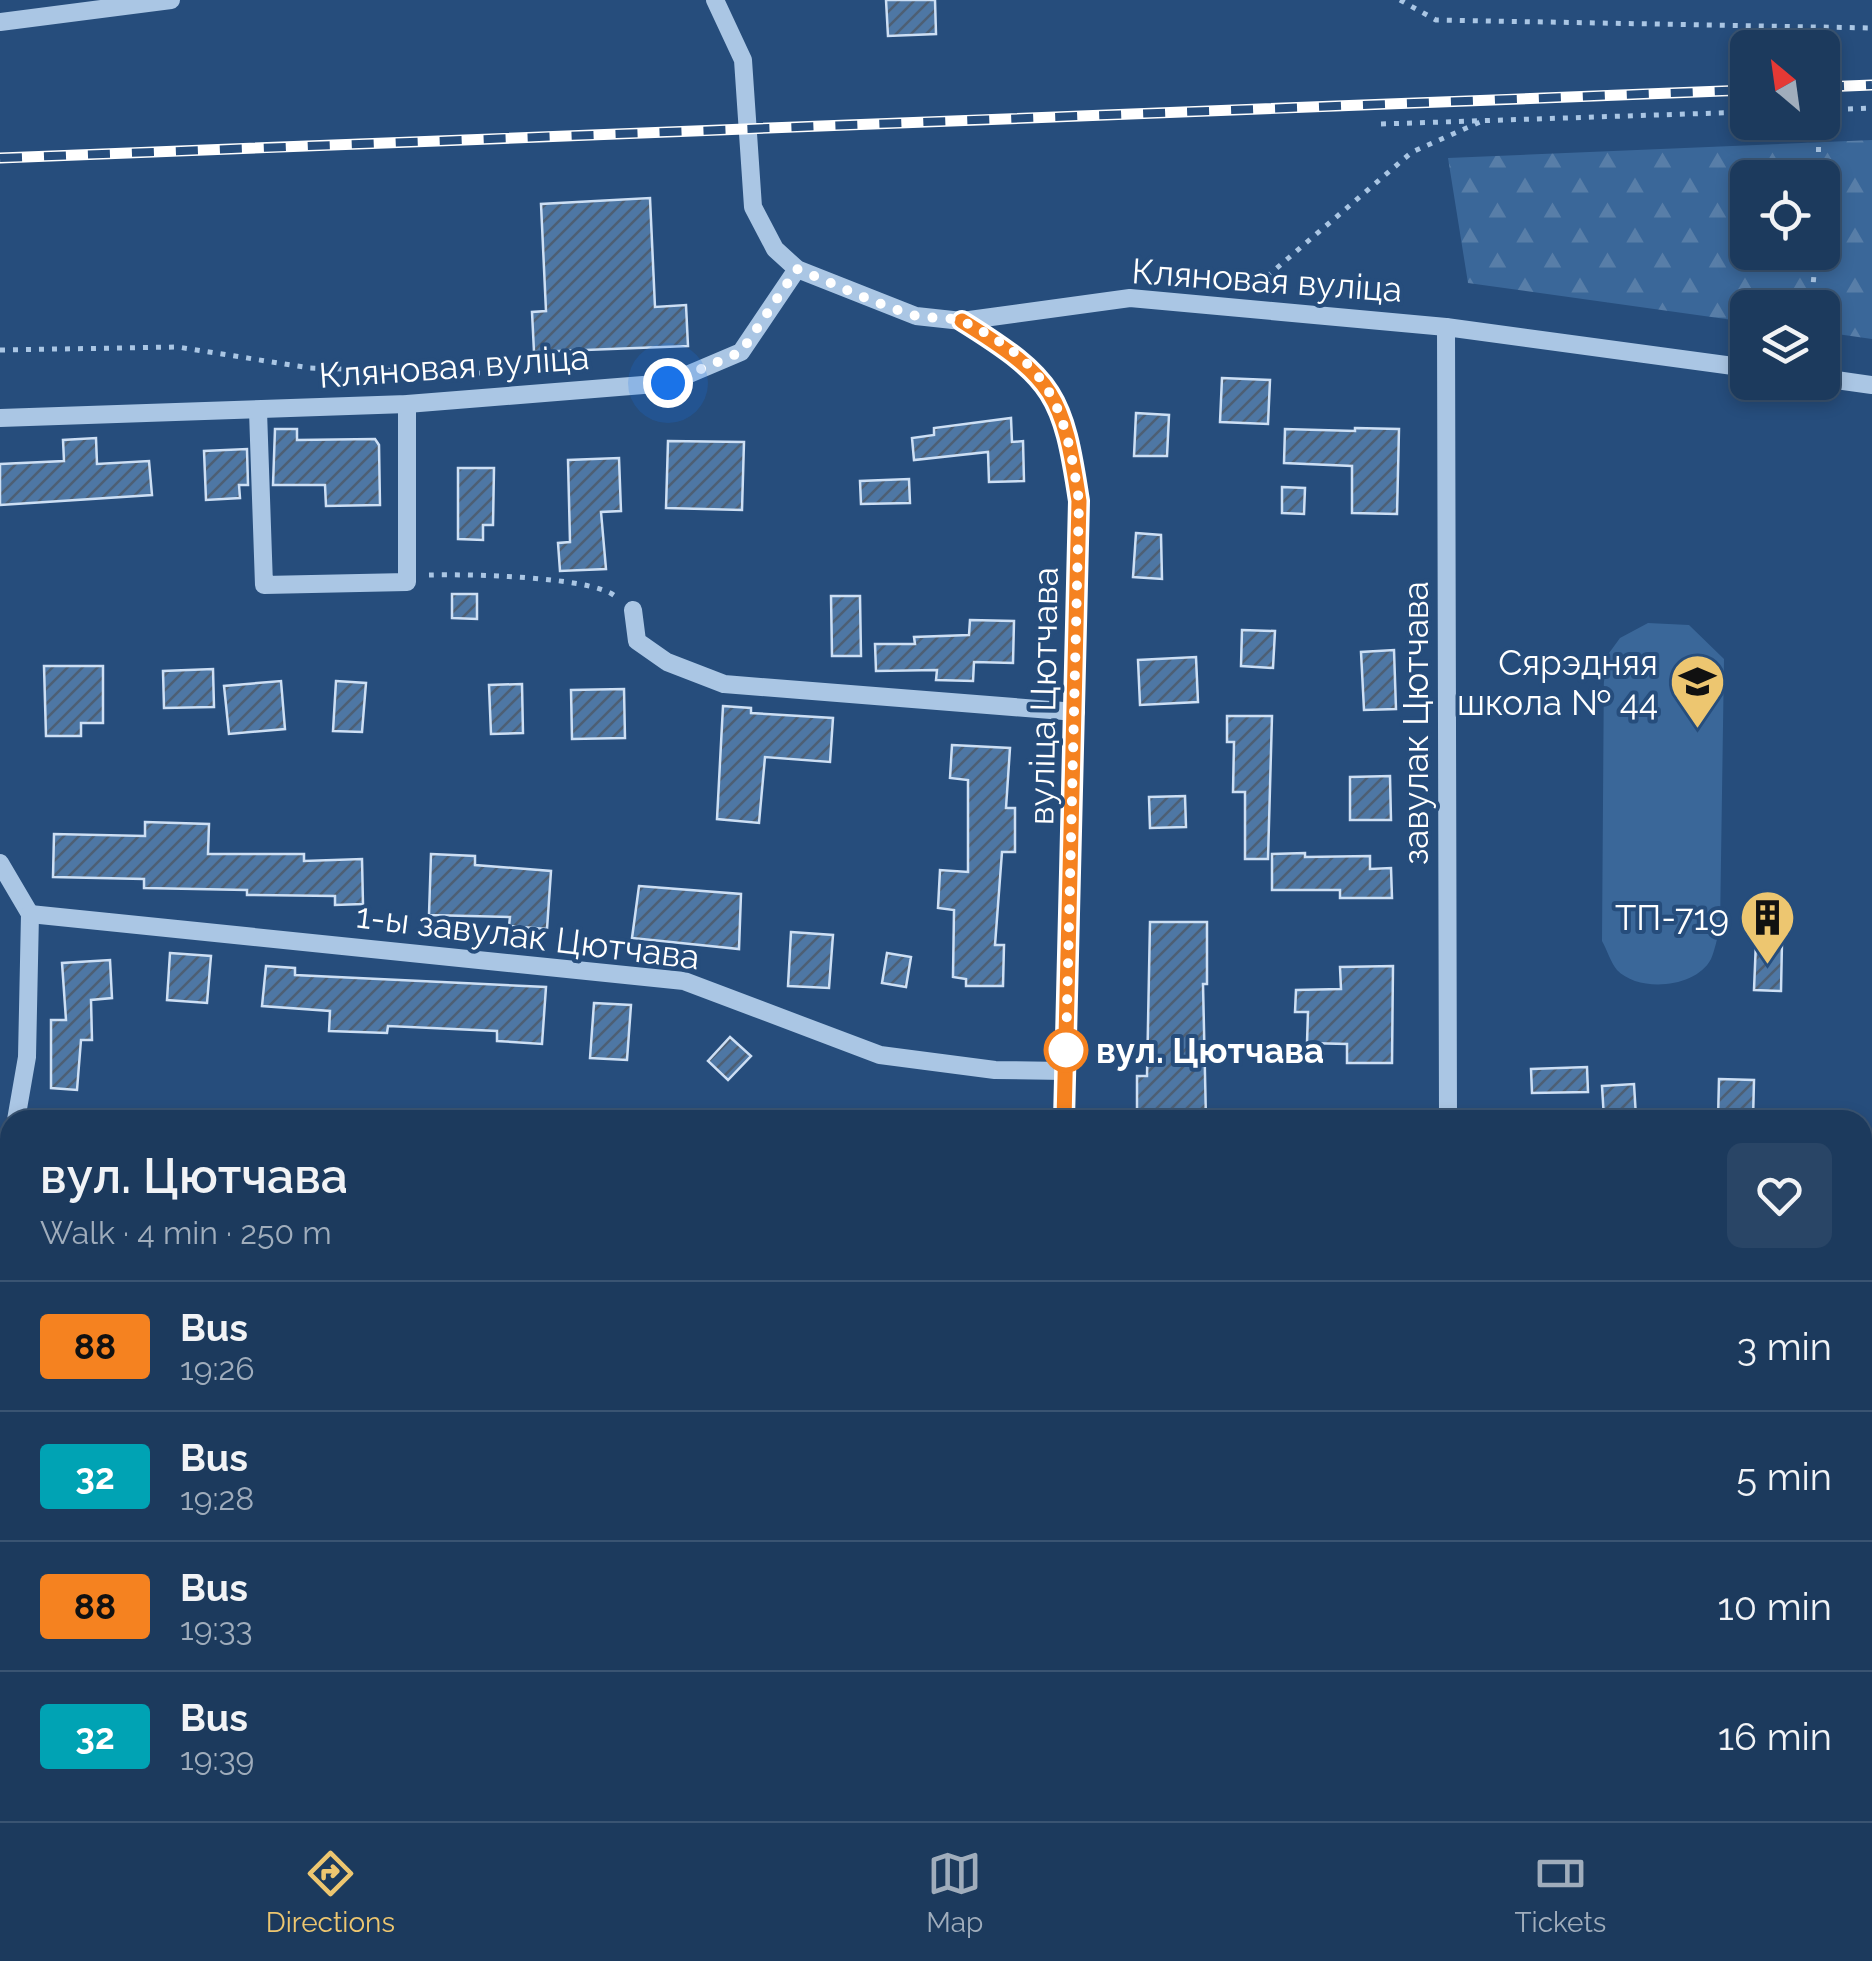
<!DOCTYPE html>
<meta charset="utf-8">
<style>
body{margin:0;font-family:Raleway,sans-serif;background:#294566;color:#f1f3f6;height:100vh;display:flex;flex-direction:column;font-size:38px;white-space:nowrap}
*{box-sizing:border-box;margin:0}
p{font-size:32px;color:#a0adbc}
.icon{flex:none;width:55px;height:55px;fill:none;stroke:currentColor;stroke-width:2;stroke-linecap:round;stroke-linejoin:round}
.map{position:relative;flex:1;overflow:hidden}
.details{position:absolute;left:0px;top:1110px;width:1872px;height:712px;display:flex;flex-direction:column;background:#1c3a5d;border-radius:30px 30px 0 0;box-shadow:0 5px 15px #0003,0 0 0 2px #3a5472}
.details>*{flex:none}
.badge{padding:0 20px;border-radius:8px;font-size:35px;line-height:65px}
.needle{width:65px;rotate:331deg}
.tools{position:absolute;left:1730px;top:30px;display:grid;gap:20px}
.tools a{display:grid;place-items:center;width:110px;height:110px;border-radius:15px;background:#1c3a5d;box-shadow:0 5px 15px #0003,0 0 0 2px #3a5472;font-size:50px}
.you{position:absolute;width:50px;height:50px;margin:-25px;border:8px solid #fff;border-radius:50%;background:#1a73e8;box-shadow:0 0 0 15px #1a73e833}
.map>.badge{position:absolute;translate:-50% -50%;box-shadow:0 0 0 5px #fff}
.round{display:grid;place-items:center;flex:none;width:105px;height:105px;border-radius:15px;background:#294566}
.summary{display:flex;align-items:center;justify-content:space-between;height:170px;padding:0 40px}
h1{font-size:48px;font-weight:600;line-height:75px}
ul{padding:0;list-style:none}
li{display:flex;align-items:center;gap:30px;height:130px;padding:0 40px;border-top:2px solid #3a5472}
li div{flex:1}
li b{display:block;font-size:38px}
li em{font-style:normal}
li .badge{min-width:110px;font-weight:700;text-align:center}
.menu{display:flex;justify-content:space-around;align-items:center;height:140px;border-top:2px solid #3a5472;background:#1c3a5d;font-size:28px;color:#a0adbc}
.menu a{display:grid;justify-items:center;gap:5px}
.menu .current{color:#edc670}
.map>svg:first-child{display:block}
</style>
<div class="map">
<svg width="1872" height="1821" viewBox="0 0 1872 1821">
<defs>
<pattern id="forest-firs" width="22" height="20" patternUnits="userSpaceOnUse" patternTransform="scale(2.5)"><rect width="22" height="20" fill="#3a6799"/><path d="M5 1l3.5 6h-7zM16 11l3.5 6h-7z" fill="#587ea8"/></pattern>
<pattern id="building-hatch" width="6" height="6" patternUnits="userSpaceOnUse" patternTransform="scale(2.5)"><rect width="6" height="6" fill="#4e77a4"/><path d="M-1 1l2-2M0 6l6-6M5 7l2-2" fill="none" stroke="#4d5f74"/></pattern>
</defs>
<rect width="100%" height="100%" fill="#264d7c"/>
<path fill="#3a6799" d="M 1648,623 L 1689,625 L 1724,659 L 1720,928 C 1717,938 1715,950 1711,959 C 1696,988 1639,993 1617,970 C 1611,963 1607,950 1602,941 L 1604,660 L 1620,638 Z"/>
<path fill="url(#forest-firs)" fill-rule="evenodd" d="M 1872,140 L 1872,339 L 1823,332 L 1822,308 L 1748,308 L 1747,322 L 1468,283 L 1448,158 ZM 1748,178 L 1822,178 L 1822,252 L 1748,252 Z"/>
<g fill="url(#building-hatch)" stroke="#cddff4" stroke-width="2.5">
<polygon points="886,0 935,0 936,34 888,36"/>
<polygon points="650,198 655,307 686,305 688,346 534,352 532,312 546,311 541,204"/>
<polygon points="1222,378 1270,380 1268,424 1220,422"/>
<polygon points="1136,413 1169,415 1167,456 1134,456"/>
<polygon points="1011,418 1012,442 1023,441 1024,481 989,482 988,452 914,460 912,438 934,435 934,428"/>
<polygon points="1355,428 1399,429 1397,514 1352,513 1352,466 1284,463 1285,429 1355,431"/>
<polygon points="275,429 297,429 297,440 375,439 379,445 380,505 326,506 325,485 273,485"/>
<polygon points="96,438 97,464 149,461 152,495 0,505 0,464 64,461 63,440"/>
<polygon points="668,441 744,442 742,510 666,508"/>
<polygon points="247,449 248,485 239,485 240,498 206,500 204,451"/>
<polygon points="619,458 621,511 601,512 606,569 560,571 558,543 570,542 568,460"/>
<polygon points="458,468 494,468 493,525 483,525 483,540 458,539"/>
<polygon points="909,479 910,503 861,504 860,481"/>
<polygon points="1282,487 1305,488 1304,514 1282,513"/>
<polygon points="1136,533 1161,535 1162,579 1133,577"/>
<polygon points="452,594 477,594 477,619 452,618"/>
<polygon points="831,596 860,596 861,656 832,656"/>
<polygon points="970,620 1014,621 1013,663 974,662 973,681 936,680 937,670 876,671 875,644 915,644 914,637 969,635"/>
<polygon points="1242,630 1275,631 1273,668 1241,666"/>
<polygon points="1394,650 1396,709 1364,710 1361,652"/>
<polygon points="1196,657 1198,702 1140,705 1138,660"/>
<polygon points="44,666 103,666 103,723 81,723 81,736 46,736"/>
<polygon points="213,669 214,707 164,708 163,671"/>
<polygon points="281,681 285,729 229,734 224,686"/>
<polygon points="336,681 366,683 362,732 333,731"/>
<polygon points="522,684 523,733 491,734 489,685"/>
<polygon points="624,689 625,738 572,739 571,690"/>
<polygon points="723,706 751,708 751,713 833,718 830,762 765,757 759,823 717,819"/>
<polygon points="1227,716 1272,716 1268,859 1245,859 1245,792 1233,792 1234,742 1227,742"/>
<polygon points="952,745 1010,748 1006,808 1015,808 1015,852 1002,852 995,945 1004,945 1003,986 966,986 966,979 953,977 954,910 938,908 940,870 968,872 968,780 950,778"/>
<polygon points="1390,776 1391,820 1350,820 1350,777"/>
<polygon points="1185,796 1186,827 1150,828 1149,797"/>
<polygon points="145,822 209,824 208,854 304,854 304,861 362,859 363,904 335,905 335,896 247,895 247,890 144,888 144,879 53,877 54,834 145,836"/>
<polygon points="1305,853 1305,857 1370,856 1370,869 1391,868 1392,898 1340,898 1340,890 1272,890 1272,854"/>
<polygon points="431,854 475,856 475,865 551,871 547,929 509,926 510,917 429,915"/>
<polygon points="639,886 741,894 739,949 632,938"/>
<polygon points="1150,922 1207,922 1207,984 1203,984 1206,1120 1137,1120 1137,1076 1147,1076"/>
<polygon points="791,932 833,935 829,988 788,986"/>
<polygon points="1756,941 1782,942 1781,991 1754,990"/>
<polygon points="170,953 211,956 207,1003 167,1000"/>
<polygon points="887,953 911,957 906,987 882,983"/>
<polygon points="110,960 112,998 91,1000 92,1040 81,1040 77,1090 51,1088 51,1020 66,1020 62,963"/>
<polygon points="266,966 295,968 295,975 546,987 542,1044 497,1041 497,1031 388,1026 387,1033 329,1031 330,1011 262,1006"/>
<polygon points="1393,966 1392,1063 1347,1063 1347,1044 1307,1043 1308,1012 1295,1012 1296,990 1341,989 1340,967"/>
<polygon points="594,1003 631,1005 627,1060 590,1058"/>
<polygon points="730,1037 751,1056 728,1080 708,1061"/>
<polygon points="1587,1067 1588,1092 1532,1093 1531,1069"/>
<polygon points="1719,1079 1754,1080 1753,1120 1718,1120"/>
<polygon points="1634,1084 1636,1117 1604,1119 1602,1086"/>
</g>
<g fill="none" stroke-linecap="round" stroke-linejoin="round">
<g stroke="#aac6e4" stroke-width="5" stroke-dasharray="5 8" stroke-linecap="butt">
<polyline points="1400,0 1436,20 1872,28"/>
<polyline points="1822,110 1872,108"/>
<polyline points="1381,124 1748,112"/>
<polyline points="1818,178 1819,122"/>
<polyline points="1257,285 1412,152 1480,122"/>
<polyline points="1811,308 1816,252"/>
<polyline points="0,350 178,347 310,368 480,373"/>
<path d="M 429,575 C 465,574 589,576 615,596"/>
<polyline points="1766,1812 1766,1821"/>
</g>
<g stroke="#aac6e4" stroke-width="18">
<polyline points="715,0 743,60 753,207 775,249 797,269 916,316 962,321 1130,298 1446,327 1748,368"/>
<polyline points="0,22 171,0"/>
<path d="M 962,321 C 1054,379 1063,394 1079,501 L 1064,1120"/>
<polyline points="1446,327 1448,1120"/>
<polyline points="1822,378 1872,385"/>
<polyline points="258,411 264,585 407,582 407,404"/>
<polyline points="0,418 407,404 668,383 741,352 797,269"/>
<polyline points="633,610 637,641 667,662 724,684 1076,712"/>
<polyline points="0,863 30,914 27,1057 16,1120"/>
<polyline points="30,914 684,981 880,1055 995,1070 1066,1071"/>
<polyline points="5,1181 10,1154"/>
<polyline points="1862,1228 1872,1225"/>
<polyline points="0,1462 10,1465"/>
<polyline points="0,1800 10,1803"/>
<polyline points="42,1812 71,1821"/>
<polyline points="1063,1812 1063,1821"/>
<polyline points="401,1821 401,1812"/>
<polyline points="718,1821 718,1812"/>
<polyline points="1444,1821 1444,1812"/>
</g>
<defs>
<g id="rail">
<polyline points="1822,87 1872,85"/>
<polyline points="0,158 1748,90"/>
</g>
</defs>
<use href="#rail" stroke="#fff" stroke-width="11"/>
<use href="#rail" stroke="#264d7c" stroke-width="8" stroke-dasharray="22" stroke-linecap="butt"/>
</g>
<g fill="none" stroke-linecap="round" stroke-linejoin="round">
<defs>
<path id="line" d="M 962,321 C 1055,379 1063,395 1079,501 L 1064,1120"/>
</defs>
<use href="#line" stroke="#fff" stroke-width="22"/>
<use href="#line" stroke="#f58220" stroke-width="15"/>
<path stroke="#fff" stroke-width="10" stroke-dasharray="0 18" d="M 668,383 L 741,352 L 797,269 C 835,284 873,303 913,315 C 929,320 950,315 966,323 C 1054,365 1066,413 1079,501 L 1066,1050"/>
</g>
<defs>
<symbol id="school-pin" viewBox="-11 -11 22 30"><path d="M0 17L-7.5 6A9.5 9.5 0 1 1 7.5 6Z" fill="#edc670" stroke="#264d7c"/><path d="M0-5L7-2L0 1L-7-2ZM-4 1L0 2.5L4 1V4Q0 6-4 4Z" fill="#111"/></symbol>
<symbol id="building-pin" viewBox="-11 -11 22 30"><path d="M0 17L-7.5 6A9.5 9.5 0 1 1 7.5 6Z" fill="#edc670" stroke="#264d7c"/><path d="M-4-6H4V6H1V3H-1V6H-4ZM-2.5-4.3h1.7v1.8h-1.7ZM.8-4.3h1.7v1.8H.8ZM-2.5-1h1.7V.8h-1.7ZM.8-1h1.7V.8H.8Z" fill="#111"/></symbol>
</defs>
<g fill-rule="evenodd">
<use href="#school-pin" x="1666" y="650" width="63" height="86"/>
<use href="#building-pin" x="1736" y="886" width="63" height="86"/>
</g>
<circle fill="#fff" stroke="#f58220" stroke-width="5" cx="1066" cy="1050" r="20"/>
<g text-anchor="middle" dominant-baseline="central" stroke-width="8" stroke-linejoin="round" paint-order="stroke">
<g font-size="35" fill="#fff" stroke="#264d7c">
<text transform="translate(1267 280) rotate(4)">Кляновая вуліца</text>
<text transform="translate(454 366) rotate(-4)">Кляновая вуліца</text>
<text transform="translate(1043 696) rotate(-89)">вуліца Цютчава</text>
<text transform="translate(1415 723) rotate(-90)">завулак Цютчава</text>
<text transform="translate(528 936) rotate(7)">1-ы завулак Цютчава</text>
</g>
<g font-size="35" fill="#fff" stroke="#264d7c" text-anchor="end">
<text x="1658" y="662">Сярэдняя<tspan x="1658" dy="40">школа № 44</tspan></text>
<text x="1729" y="917">ТП-719</text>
</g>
<g font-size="35" font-weight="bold" fill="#fff" stroke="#264d7c" text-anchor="start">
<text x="1096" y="1050">вул. Цютчава</text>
</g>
</g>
</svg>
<div class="tools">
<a><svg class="needle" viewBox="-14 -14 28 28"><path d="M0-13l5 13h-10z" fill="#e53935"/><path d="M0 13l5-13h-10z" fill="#a0adbc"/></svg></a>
<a><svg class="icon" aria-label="locate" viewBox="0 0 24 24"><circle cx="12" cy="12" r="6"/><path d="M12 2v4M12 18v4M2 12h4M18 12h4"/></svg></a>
<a><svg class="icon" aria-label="layers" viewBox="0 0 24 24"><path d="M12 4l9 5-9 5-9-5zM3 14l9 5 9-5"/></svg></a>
</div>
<div class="you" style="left:668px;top:383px"></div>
<section class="details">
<div class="summary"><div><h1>вул. Цютчава</h1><p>Walk · 4 min · 250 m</p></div><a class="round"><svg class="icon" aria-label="heart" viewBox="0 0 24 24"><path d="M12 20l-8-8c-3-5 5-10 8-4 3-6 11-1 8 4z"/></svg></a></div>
<ul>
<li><span class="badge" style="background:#f58220;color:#111">88</span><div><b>Bus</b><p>19:26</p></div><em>3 min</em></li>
<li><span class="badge" style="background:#00a3b4;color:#fff">32</span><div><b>Bus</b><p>19:28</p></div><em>5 min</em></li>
<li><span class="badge" style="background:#f58220;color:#111">88</span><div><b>Bus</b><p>19:33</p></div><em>10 min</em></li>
<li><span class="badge" style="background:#00a3b4;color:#fff">32</span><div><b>Bus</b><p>19:39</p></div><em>16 min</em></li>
</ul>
</section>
</div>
<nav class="menu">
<a class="current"><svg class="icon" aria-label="directions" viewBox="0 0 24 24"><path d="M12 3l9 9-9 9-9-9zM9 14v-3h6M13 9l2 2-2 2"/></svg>Directions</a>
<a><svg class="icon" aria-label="map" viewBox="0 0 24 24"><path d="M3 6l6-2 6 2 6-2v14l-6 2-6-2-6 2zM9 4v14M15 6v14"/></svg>Map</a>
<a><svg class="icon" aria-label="tickets" viewBox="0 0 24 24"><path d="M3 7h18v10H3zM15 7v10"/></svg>Tickets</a>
</nav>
